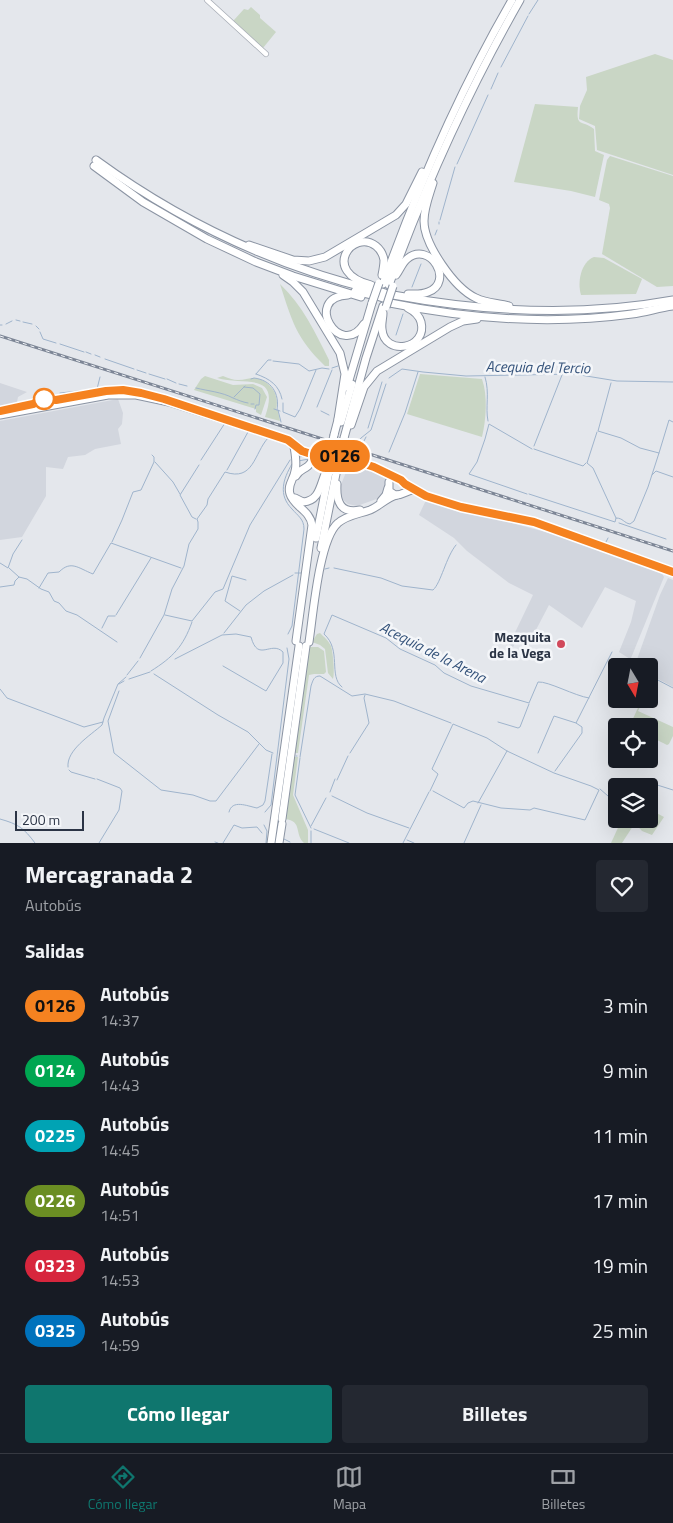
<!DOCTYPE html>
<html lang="es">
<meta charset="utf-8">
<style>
body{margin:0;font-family:"Titillium Web",sans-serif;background:#242831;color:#f1f3f6;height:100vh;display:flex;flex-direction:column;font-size:19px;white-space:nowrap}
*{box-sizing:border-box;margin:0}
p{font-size:16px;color:#9ea1a6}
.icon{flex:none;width:28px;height:28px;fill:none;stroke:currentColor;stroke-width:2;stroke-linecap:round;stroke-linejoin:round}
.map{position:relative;height:843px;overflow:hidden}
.sheet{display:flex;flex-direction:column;background:#171b24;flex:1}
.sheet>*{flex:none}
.badge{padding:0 10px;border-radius:16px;font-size:18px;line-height:32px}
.needle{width:32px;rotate:170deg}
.fabs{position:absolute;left:608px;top:658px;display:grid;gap:10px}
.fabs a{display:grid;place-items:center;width:50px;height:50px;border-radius:5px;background:#171b24;box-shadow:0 5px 20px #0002;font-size:25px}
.scale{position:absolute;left:15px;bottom:12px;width:69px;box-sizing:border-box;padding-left:5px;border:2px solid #2b3445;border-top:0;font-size:14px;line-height:18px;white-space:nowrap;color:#2b3445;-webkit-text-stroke:4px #f4f6f9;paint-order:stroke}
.map>.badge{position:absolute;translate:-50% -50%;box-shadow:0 0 0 2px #fff}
h2{padding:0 25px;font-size:19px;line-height:45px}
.round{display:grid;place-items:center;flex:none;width:52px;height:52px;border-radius:5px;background:#242831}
.headline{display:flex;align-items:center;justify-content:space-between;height:85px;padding:0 25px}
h1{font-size:24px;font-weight:700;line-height:38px}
.primary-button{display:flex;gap:10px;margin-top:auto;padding:10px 25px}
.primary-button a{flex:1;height:58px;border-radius:5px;background:#0f766e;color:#fff;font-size:20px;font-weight:700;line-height:58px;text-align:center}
.primary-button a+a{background:#242831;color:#f1f3f6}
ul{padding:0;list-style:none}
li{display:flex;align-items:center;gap:15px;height:65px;padding:0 25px}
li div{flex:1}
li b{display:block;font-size:19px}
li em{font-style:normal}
li .badge{min-width:55px;font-weight:700;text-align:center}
.dock{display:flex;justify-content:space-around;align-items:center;height:70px;border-top:1px solid #363941;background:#171b24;font-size:14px;color:#9ea1a6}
.dock a{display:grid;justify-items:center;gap:2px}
.dock .on{color:#0f766e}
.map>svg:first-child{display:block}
</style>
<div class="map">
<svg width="673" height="843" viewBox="0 0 673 843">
<rect width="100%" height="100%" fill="#e4e7ec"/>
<g fill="#d2d6de">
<polygon points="0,383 27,392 18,397 17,402 13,406 0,408"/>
<polygon points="118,399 123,413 122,424 118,429 121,444 95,449 85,455 68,457 63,469 46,467 46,496 22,537 0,540 0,421"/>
<polygon points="355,463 384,474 387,482 382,497 357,506 348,504 342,499 340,500 340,487 349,465"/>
<polygon points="427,498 471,512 568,538 659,569 664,577 631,658 630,659 619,652 631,622 636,601 605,587 582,628 549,605 527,647 517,640 513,647 509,645 533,595 509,583 467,551 454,538 419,515"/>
<polygon points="668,578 673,580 673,687 649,674 649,666 637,666 635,665 660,595"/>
</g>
<g fill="#c9d6c5">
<polygon points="251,7 260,15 260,18 276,32 263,48 234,22 234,20 244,9 248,10"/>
<polygon points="655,54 673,60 673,175 597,150 595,126 579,119 580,106 587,90 586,77"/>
<path d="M 535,104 L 578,107 C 576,128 581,119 594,129 L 595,151 L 604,155 L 595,197 L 571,191 L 514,182 Z"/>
<polygon points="610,156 673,176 673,286 657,287 602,254 610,208 609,204 599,200 607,160"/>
<path d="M 594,257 L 604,258 L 642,279 L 636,294 L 581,295 C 577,282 581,262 594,257 Z"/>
<path d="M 280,284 C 303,306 315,332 329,360 L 329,366 L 325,366 C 296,338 292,321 280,284 Z"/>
<path d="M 420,374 L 482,379 C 488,396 486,420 482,437 L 407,414 Z"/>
<polygon points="205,376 233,385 253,384 262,388 267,397 261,415 256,412 256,409 194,390 201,379"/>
<path d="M 223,376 C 228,378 233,380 238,380 C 244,380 249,378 254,378 C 270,380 280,394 276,409 L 274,409 L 278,411 L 280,421 L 265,417 C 281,371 245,386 217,378 Z"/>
<path d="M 320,633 C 324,637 328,640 331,646 C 333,652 335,674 333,679 L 328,673 L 325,649 L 320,645 L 312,642 L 317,634 Z"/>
<polygon points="309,647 318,647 324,651 326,672 324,674 314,674 309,675 298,753 294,753"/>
<polygon points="642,699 644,699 638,711 673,727 673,736 669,744 667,745 649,736 649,726 632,726 631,723"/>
<path d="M 294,757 L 298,757 L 293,795 L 308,830 L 308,843 L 304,843 C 294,834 303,821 285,819 Z"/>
<polygon points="649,809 664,817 652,835 642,831 631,819 649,819"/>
<polygon points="622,819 627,819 633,826 622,843 611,843"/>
</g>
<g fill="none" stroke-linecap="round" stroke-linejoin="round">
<g stroke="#9fb4cc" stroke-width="1">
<polyline points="529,14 538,0"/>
<polyline points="501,67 528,16"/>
<polyline points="491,89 498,73"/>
<polyline points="457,164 488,95"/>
<polyline points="440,220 455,167"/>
<polyline points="439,224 439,222"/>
<polyline points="435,235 437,230"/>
<polyline points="412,287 421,264"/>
<polyline points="16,320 20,321"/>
<polyline points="23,322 32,324"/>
<polyline points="6,324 12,321"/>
<polyline points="0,325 2,325"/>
<polyline points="36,326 39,329"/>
<polyline points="40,332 43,339 56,343"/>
<polyline points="396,335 403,314"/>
<polyline points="60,344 84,352"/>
<polyline points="86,352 91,354"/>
<polyline points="95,355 100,357"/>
<polyline points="105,359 134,369"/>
<polyline points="273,361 299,364 309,371 322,368 329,369"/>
<polyline points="332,368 338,366"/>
<polyline points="137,370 146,373"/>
<polyline points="149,374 165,379"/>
<path d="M 256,374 C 270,379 279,385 282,399"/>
<polyline points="256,374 268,360 271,360"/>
<path d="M 485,377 C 490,393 485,407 488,421"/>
<polyline points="389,378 402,369 423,372 466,376 574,374 617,381 673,382"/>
<polyline points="167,379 176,383"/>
<path d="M 251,379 L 254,378 C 271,380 280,393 277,410"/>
<polyline points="179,384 187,386"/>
<polyline points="244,387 253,388 260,394 259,405 256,405 255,409"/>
<path d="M 196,388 C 208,391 222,392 233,398 C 238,400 242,402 248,403"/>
<polyline points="60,393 97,389 100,377"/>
<polyline points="234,397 245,386"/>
<polyline points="283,403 283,412 295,417 300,409 316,370"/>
<polyline points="251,404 254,404"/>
<polyline points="317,407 332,370"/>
<polyline points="274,409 280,411"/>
<polyline points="278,410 281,422"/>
<polyline points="321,411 329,415"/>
<polyline points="368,428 382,382"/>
<polyline points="597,432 587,463 593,468 616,518"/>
<polyline points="364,441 366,437"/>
<polyline points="358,442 361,438 371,430 386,384"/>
<polyline points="355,446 356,444"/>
<polyline points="534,446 562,375"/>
<polyline points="534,449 583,466 586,463"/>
<polyline points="389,452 405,413 418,372"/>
<polyline points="659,453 669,420 673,422"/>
<polyline points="299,457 305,456"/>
<polyline points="317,459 324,460"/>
<polyline points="201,460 225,423"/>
<polyline points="298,461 309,459"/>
<polyline points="155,462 173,482 180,494"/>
<polyline points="227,470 248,432"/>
<polyline points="652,475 656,471 673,477"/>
<polyline points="527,494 469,474 477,462 485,439 489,424 532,449"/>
<path d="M 529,494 L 615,522 L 616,518 C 623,518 624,523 630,524 L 634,521 L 648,487 L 659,453 L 640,448 L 621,438 L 598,431 L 611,383"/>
<polyline points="196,519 192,517 180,495 199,465"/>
<polyline points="619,523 666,539"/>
<polyline points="582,534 590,539"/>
<polyline points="112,542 122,520 133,492 141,490 154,462 154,457 152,455"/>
<polyline points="605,544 608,538"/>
<polyline points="0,563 8,568 13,554 22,540"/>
<polyline points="9,568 19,577"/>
<path d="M 334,568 L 381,578 L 402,586 L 433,590 C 441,583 446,557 456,545"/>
<polyline points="325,569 329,568"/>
<polyline points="295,573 301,573"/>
<polyline points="0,587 14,585 15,581 19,577 27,579 41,589 49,592 54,601 59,603 66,611 77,615 117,642"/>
<path d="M 39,588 L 48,573 L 59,572 C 71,560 78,568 93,574 L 111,543 L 181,568"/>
<polyline points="240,611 225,601 232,576 246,580"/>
<polyline points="116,615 151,558"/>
<polyline points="165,615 192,621 215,592 223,589 250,525 290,460"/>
<polyline points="102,628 108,616 115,616"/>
<polyline points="224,633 246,605 264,591 293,575"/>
<path d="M 288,634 L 292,626 L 304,529 C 304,519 298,516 292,509 C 278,495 283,479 292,464"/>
<path d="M 140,658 L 164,615 L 172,589 L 184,566 L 189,544 L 198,529 L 198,522 L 197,519 L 207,505 L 208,499 L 225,472 C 254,482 254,453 268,438"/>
<path d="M 175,659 L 222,635 L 236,634 L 251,637 C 258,663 271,640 283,652 L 283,663 L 266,691 L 223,666"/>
<polyline points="634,665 636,666"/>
<path d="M 151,671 C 173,657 183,647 192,622"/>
<polyline points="154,674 218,715 248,732 266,750 273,753"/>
<polyline points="127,675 138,661"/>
<polyline points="649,675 651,677"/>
<polyline points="654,678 673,688"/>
<polyline points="129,679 150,672"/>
<polyline points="119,684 124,681"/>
<path d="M 342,687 C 328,676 342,650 324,634 L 332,615 L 386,638 L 400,649 L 435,665 L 444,673 L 471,686 L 529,703 L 538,682 C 548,681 575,696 589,698"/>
<polyline points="0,689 7,698 84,727 103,722"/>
<polyline points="119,691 108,721 114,753 161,790 193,795 210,801 216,801 259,744"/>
<polyline points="498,722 518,728 520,727 529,704"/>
<polyline points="350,753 369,723 364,698 365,695"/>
<polyline points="538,753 554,716 576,723"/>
<polyline points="296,756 297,756"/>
<path d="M 300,757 L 311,686 C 313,680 314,676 320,676 L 352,696 L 365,694 L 394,701 L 451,723"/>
<polyline points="300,758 295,795 311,828"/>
<path d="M 68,767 C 66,750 91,735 102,725 L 104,718 L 118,684 L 126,677"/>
<polyline points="69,770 71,772 95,779"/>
<polyline points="555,771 582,733 582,727 576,723 612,652"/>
<polyline points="97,779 120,788 122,791 119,810 99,843"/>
<polyline points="337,780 348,756"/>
<polyline points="649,787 651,783 673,790"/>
<polyline points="600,789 616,803"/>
<polyline points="430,791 438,774 432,769 453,724 487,738 507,751 554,773 591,786 599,790 585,820 534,808 530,810 501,808 473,801 468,803 464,808 433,791"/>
<polyline points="330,792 335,779"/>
<polyline points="332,796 367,813 409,828"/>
<polyline points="478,803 507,751"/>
<path d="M 229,812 C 232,799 247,806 257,808 L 263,805 L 265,801 L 272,754"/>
<polyline points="265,812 271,805 289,659 287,648"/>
<path d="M 0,819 C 18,824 24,828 35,843"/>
<polyline points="631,820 632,819"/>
<polyline points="264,825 267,831 266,843"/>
<polyline points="311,826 326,798"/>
<polyline points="314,829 349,843"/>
<polyline points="284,839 290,842"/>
<polyline points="407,840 414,843"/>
<polyline points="215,842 218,843"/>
<polyline points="223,843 234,825 242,828 257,827 262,833"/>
<polyline points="311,843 311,831"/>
<polyline points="403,843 429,792"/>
<polyline points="464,843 481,805"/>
</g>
<defs>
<polyline id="secondary" points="207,0 266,54"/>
<g id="highway">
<path d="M 96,160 C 181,222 272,265 374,290"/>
<polyline points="94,166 143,202 207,239 256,262 293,276 361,297"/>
<path d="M 433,183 C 429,196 424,208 424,221 C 424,244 454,288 476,298 C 486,303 498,303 509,306"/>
<polyline points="249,245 293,260 309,261 325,257 396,215 406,204 422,172"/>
<polyline points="283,275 293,282 303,292 340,353 345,374 338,419"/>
<path d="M 396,275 C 400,270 402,263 407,259 C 430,240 455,282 428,292 C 421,295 414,294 408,294"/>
<path d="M 383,284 C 418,186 460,90 512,0"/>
<path d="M 371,285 C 320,272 353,228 376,246 C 381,250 383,254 384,260 C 384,265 383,270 382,275"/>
<path d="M 389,285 C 425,186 468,91 520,0"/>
<polyline points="355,291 372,295"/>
<polyline points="382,292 385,293"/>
<path d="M 348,295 C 302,297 340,361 364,324"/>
<path d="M 393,295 C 485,312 580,317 673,300"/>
<polyline points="380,297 383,298"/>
<path d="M 390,303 C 469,319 552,325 632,314 C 646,312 659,308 673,306"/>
<path d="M 383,313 C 383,319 381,324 382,329 C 384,357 428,349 421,322 C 419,315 414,311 408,308"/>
<polyline points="347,387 372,303"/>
<polyline points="0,415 108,395 136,395 169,402 288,440 303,451 308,453 327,452"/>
<polyline points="341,422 352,384"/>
<polyline points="351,425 364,387 377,371 450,327 463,321 477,319"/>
<polyline points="334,435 339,416"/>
<polyline points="344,438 366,358 383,306"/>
<path d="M 293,444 C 295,449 297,465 295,471 C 294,479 287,485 290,494 C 294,507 310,510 312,525 L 296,641"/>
<polyline points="345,458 384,471 401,480 405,484 426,496 461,507 534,522 673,572"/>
<path d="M 296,476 C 299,470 303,470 308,466 C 313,462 313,456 318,452"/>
<path d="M 389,482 L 389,491 L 395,495 C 403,496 407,489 416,490"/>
<path d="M 337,484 C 336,501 340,514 360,510"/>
<path d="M 295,498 L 303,502 C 319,501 320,486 325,474"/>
<polyline points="381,501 386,495 388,488"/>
<polyline points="316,538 330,467"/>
<polyline points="321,548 337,469"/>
<path d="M 309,642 C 313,616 319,539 338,523 C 347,515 359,514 370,510 C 380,506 387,497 397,495"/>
<polyline points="282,819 306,646"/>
<polyline points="271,843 299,646"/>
<polyline points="279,843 282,824"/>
</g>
</defs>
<use href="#secondary" stroke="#a9aeb7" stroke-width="6"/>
<use href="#highway" stroke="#8b94a3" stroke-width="9"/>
<use href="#secondary" stroke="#fff" stroke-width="4.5"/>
<use href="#highway" stroke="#fff" stroke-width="7"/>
<defs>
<polyline id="rail" points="0,336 673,551"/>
</defs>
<use href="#rail" stroke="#7d8696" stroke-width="3"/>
<use href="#rail" stroke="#f4f6f9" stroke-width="1" stroke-dasharray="4" stroke-linecap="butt"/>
<defs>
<g id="highway-bridge">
<polyline points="372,303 379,283"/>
<polyline points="386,307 393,286"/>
<polyline points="327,466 334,435"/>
<polyline points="337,469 344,438"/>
</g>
</defs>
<use href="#highway-bridge" stroke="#8b94a3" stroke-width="9" stroke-linecap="butt"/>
<use href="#highway-bridge" stroke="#fff" stroke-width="7"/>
</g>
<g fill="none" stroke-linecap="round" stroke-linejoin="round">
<defs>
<polyline id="line" points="0,411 33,404 44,399 56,400 106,391 123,390 141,393 164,399 288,440 302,451 308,453 327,452 374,467 401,480 405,484 426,496 461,507 534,522 673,572"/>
</defs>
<use href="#line" stroke="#fff" stroke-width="11"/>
<use href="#line" stroke="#f58220" stroke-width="8"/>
</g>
<circle fill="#fff" stroke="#f58220" stroke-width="2.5" cx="44" cy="399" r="10"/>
<circle fill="#d1495b" stroke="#f4f6f9" stroke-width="2" cx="561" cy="644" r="5"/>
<g text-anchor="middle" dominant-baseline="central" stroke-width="5" stroke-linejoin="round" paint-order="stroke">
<g font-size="14" font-weight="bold" fill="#2b3445" stroke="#f4f6f9" text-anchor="end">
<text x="551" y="636">Mezquita<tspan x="551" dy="16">de la Vega</tspan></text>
</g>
<g font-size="15" font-style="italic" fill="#34527a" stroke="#f4f6f9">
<text transform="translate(538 367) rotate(1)">Acequia del Tercio</text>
<text transform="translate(433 652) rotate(27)">Acequia de la Arena</text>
</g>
</g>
</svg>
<div class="fabs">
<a><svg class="needle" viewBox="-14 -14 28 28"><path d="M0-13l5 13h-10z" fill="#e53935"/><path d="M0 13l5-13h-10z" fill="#9ea1a6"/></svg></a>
<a><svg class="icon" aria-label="locate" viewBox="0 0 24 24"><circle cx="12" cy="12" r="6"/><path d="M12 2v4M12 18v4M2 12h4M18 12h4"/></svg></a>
<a><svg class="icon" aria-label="layers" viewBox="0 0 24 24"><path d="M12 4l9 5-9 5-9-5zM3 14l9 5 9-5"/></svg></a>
</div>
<div class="scale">200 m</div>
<b class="badge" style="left:340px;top:456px;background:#f58220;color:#111">0126</b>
</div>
<section class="sheet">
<div class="headline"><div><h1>Mercagranada 2</h1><p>Autobús</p></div><a class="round"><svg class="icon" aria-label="heart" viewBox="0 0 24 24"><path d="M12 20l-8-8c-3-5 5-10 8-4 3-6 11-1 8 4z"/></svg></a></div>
<h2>Salidas</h2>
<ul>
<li><span class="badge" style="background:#f58220;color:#111">0126</span><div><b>Autobús</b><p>14:37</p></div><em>3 min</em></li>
<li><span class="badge" style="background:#00a651;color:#fff">0124</span><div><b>Autobús</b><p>14:43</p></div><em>9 min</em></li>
<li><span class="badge" style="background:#00a3b4;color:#fff">0225</span><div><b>Autobús</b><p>14:45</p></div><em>11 min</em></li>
<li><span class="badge" style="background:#6b8e23;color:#fff">0226</span><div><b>Autobús</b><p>14:51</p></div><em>17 min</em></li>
<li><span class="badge" style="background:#d7263d;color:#fff">0323</span><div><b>Autobús</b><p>14:53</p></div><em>19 min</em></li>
<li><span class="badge" style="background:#0072bc;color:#fff">0325</span><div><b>Autobús</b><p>14:59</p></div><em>25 min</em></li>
</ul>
<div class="primary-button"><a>Cómo llegar</a><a>Billetes</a></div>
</section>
<nav class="dock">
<a class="on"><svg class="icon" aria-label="directions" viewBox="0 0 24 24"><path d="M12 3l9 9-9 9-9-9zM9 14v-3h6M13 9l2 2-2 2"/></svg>Cómo llegar</a>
<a><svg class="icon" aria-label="map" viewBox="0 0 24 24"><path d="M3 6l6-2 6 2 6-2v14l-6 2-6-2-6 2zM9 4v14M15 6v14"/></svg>Mapa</a>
<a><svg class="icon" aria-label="tickets" viewBox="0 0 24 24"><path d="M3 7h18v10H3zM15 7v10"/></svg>Billetes</a>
</nav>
